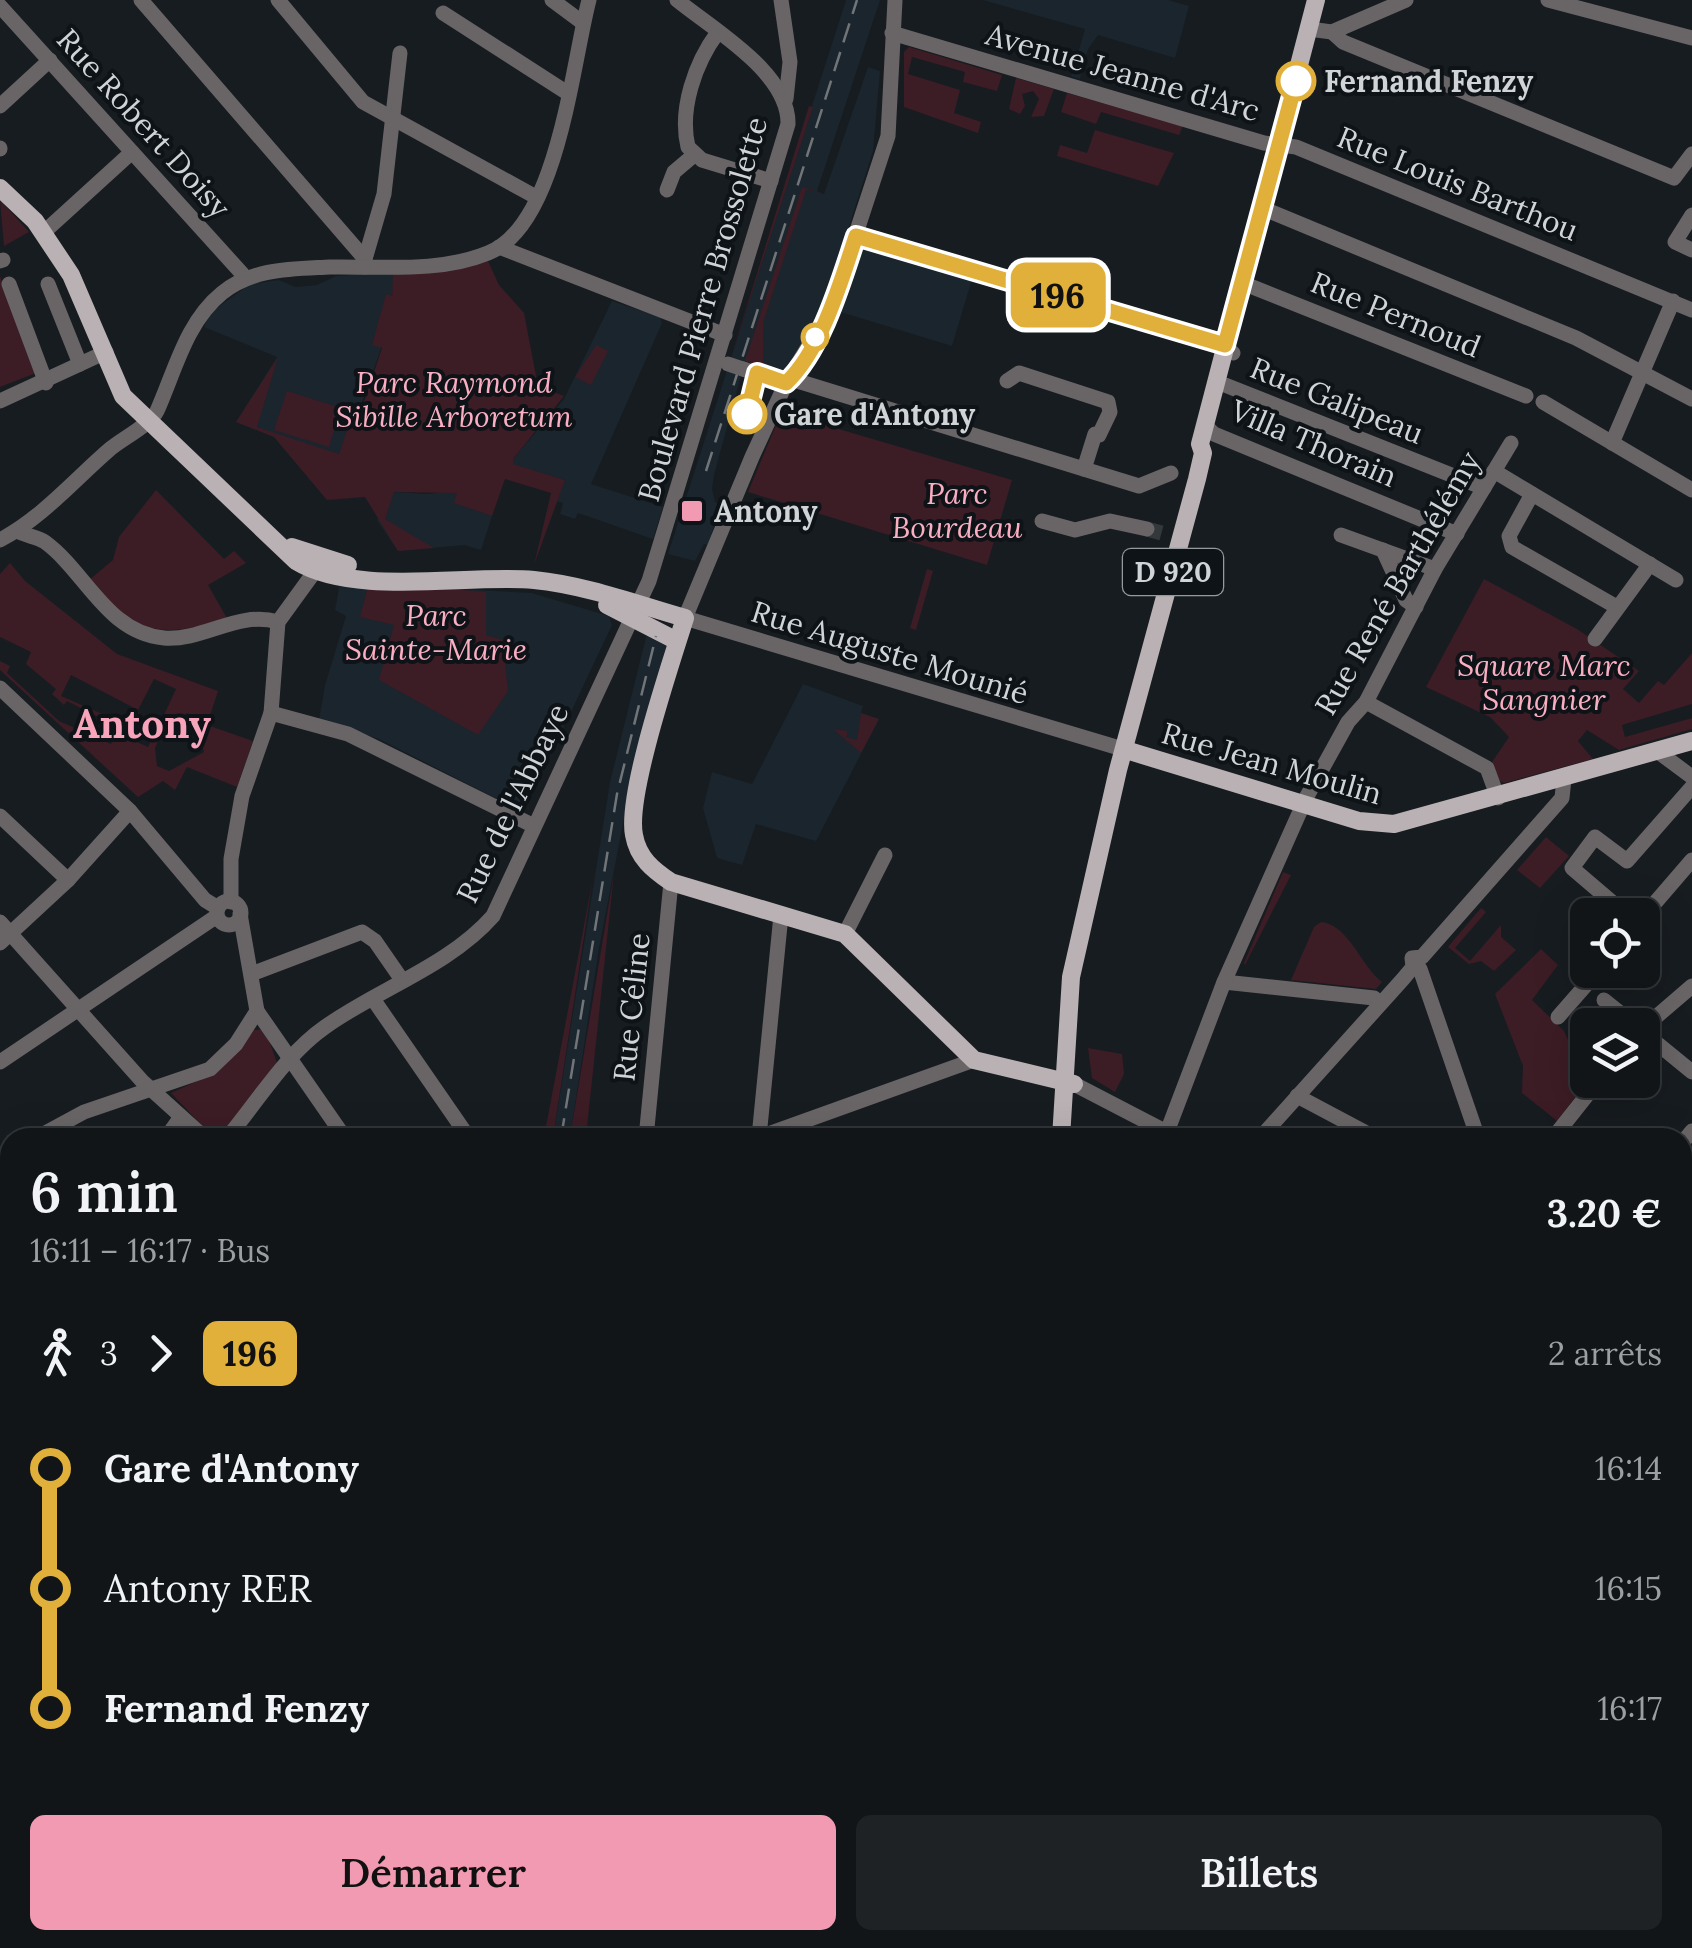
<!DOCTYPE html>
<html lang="fr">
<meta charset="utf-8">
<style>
body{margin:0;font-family:Lora,serif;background:#1e2225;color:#f1f3f6;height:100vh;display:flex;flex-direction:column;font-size:38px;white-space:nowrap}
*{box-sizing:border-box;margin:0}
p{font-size:32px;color:#9c9fa2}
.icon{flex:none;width:55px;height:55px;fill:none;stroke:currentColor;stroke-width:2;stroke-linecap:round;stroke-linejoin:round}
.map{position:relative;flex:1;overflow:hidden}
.side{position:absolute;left:0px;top:1128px;width:1692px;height:822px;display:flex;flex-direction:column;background:#111518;border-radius:30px 30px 0 0;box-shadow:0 10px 40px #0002,0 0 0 2px #303437}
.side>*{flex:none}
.badge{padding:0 20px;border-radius:15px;font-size:35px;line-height:65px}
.tools{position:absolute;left:1570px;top:898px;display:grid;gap:20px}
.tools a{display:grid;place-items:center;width:90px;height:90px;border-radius:15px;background:#111518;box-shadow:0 10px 40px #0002,0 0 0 2px #303437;font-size:50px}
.map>.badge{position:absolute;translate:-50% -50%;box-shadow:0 0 0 5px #fff}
.legs{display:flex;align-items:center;gap:15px;height:110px;padding:0 30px;font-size:32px}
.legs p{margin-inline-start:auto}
.overview{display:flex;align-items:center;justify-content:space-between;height:170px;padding:0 30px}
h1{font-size:55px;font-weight:600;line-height:75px}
.button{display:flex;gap:20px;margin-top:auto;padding:20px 30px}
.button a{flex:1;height:115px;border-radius:15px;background:#f19ab1;color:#111;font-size:40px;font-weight:600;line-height:115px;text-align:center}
.button a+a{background:#1e2225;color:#f1f3f6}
ul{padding:0 30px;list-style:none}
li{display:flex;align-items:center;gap:35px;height:120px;font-size:38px}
li i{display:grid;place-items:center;width:15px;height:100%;margin:0 12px;background:currentColor}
li i::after{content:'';width:25px;height:25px;margin:-12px;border:8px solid;border-radius:50%;background:#111518}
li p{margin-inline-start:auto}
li:first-child i{background:linear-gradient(#0000 50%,currentColor 0)}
li:last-child i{background:linear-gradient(currentColor 50%,#0000 0)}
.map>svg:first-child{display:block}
</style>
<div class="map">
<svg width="1692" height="1948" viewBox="0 0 1692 1948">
<rect width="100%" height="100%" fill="#171c20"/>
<g fill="#1a252d">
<polygon points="846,0 880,0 817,191 824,194 868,67 880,71 873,151 844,242 972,279 952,346 824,307 786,374 745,361 714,475 712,489 715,502 721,504 708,545 704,544 695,561 668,554"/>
<polygon points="983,0 1168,0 1189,6 1175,58 1098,35 1088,49 1080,79 1071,76 1085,29"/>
<polygon points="395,272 387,332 327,500 274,437 236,422 277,357 204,327 211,312 250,284 279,280 295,287 317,285 336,276"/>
<polygon points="612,301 660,317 662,323 591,484 663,507 653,539 578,513 575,519 560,514 563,503 556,501 565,480 513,465 513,459 564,399"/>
<polygon points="503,482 481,550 464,545 398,551 377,520 394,492 428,494"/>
<polygon points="340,582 532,593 609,616 612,625 526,807 519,810 379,739 319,720 325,685 346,616 335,610"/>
<polygon points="647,633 667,642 626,808 599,948 570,1137 553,1138 610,782"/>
<polygon points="803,684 863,706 861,713 879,719 816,841 756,824 742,865 717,858 703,808 712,772 752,784"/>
</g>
<g fill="#3c1c25" fill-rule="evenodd">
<polygon points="909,47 1002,75 997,91 963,82 965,72 912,57 908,74 960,90 954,113 981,122 978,133 904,107 904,52"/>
<polygon points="1016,78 1054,89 1044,116 1031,117 1039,99 1033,91 1022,94 1025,106 1020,114 1009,109"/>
<polygon points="1067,93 1183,126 1179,135 1101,112 1096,124 1061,112"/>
<polygon points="809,106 813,107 731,357"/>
<polygon points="1095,130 1174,153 1158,186 1057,156 1060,145 1087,153"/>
<polygon points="802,187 820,193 806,190 763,323 763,366 745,361"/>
<polygon points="0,200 29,232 4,246"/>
<polygon points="488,261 499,285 524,313 538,386 564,396 513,459 513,464 565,480 534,565 551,493 505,479 492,516 454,503 457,493 394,492 385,519 434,548 398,551 365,497 327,500 274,437 236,422 278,357 257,427 339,454 355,407 362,408 382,348 372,345 386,294 392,296 393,273"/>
<polygon points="0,276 36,373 0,387"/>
<polygon points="596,345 608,351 591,385 575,377"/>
<polygon points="287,391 341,408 329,447 274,430"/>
<polygon points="798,417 1012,480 987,565 748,492 778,420 795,426"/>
<path d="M 156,490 L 224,559 L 234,551 L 246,563 L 208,585 L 228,620 C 156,638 140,635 88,581 L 113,560 L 119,537 Z"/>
<path d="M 10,563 L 25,581 L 117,654 L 218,691 L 207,725 L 253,741 L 237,787 L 187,767 L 175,790 L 163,781 L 138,797 L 0,670 L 0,661 L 10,666 L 7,673 L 59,721 L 111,744 L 118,727 L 67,701 L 64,705 L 52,694 L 56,689 L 26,664 L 31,652 L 0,637 L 0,574 ZM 71,675 L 138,710 L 154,679 L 176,689 L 159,726 L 164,729 L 187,713 L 194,716 L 204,752 L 169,771 L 157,766 L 155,748 L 160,736 L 155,733 L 148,747 L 126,737 L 130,726 L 61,696 Z"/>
<polygon points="927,569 933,571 916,630 910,628"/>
<polygon points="1484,579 1577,629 1639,671 1623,689 1639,703 1658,681 1664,685 1692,653 1692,704 1622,725 1625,737 1692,718 1692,729 1619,750 1587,730 1578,741 1593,759 1504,783 1498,780 1492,762 1509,737 1490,717 1426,687"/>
<polygon points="369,582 486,592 486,635 503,640 505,635 517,648 505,663 508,691 478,735 379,680 394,625 360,617"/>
<polygon points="861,713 879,719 861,753 833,729 848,731 846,737 857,740"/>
<polygon points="1546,837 1569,856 1540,888 1517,870"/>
<polygon points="1283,872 1291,875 1245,965 1244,963"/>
<polygon points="614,873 586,1137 570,1137"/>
<polygon points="593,878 553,1137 544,1137"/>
<polygon points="1481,908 1486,912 1455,948 1470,961 1501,925 1501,937 1516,950 1494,971 1481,961 1469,964 1448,947"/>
<path d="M 1321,922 C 1348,924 1361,966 1382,982 L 1376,989 L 1291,980 L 1314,927 Z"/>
<polygon points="1541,949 1558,965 1532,1000 1564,1031 1577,1060 1587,1068 1588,1080 1557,1121 1522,1093 1523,1066 1495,994"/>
<polygon points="265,1029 277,1063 222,1134 210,1134 171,1093 217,1072 253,1030"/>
<polygon points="1088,1048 1122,1054 1124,1074 1115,1092 1092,1078"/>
<polygon points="0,1524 10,1541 10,1586 0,1595"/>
</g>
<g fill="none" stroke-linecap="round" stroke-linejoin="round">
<polyline stroke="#33383b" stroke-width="15" stroke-dasharray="15 8" stroke-linecap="butt" points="1147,529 1169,535"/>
<g stroke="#696566" stroke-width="15">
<polyline points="141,0 365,259 365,267"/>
<polyline points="278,0 363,102 536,197"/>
<polyline points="552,0 583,23"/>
<polyline points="781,0 790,62 786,99"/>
<polyline points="1548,0 1692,38"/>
<polyline points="0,6 246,278"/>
<polyline points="443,13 569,94"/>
<polyline points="1309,29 1332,32 1406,0"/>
<path d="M 718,32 C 695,63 679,109 688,147 L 702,160 L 771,181"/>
<polyline points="1332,32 1343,42 1674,178 1692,154"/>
<polyline points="892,33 1264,143 1296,147 1692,310"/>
<polyline points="0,106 50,60"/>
<polyline points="0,148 0,149"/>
<polyline points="667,190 674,172 694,155"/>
<polyline points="1264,209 1576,338 1692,399"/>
<polyline points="1692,215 1675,242 1692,250"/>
<polyline points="43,233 132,152"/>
<polyline points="856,236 1218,342 1233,353"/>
<polyline points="499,247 725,335"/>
<polyline points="365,259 384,194 400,53"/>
<polyline points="0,261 3,260"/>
<polyline points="845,267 888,136 895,0"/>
<polyline points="844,272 833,306 786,383 752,457 685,618 1126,750"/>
<polyline points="9,284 46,383"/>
<polyline points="48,284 80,364"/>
<polyline points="1245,284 1526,396"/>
<polyline points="743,369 786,383"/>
<polyline points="791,379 1139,486 1171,473"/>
<polyline points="1007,381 1019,373 1108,402 1110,412 1099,435 1095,434 1084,469"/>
<polyline points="1225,385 1484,488"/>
<polyline points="0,401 106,352"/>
<polyline points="1543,402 1692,490"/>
<polyline points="1206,426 1214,434 1457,534"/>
<polyline points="1612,443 1673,301"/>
<polyline points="1494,471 1676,580"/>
<polyline points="1532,494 1509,536 1512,547 1615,606"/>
<polyline points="1042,521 1075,530 1110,521 1147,529"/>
<path d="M 17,531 C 26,536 38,537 45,542 C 86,572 107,633 164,638 C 204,641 238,610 278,622"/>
<polyline points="1341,535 1435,569"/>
<path d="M 0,540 C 43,517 74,480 110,449 C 123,438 150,425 157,411 C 175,371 186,322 222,293 C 253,268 292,269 330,267 C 382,266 439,273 488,253 C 558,226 572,64 589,0"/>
<polyline points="1383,550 1406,600 1416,607"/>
<polyline points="1595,639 1650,564"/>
<polyline points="0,688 130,811 205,900 218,908"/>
<polyline points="1366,702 1487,768 1498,798"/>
<polyline points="271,713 348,734 534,826"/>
<polyline points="1657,751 1692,777"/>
<polyline points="0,816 68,880"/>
<circle cx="229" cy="913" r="12"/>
<polyline points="231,902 231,859 242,796 271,713 278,622 315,571"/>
<polyline points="1627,915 1572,868 1595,837 1627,861 1692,787"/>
<polyline points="1642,918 1692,860"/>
<polyline points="0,922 142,1081 205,1138"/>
<polyline points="845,934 885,855"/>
<polyline points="0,943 68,880 130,811"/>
<polyline points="1420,969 1478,1138"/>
<polyline points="254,973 362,932 375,941 402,980"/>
<polyline points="1224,982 1374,998 1380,1003"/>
<polyline points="373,999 469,1138"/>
<polyline points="1604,1000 1635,1025"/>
<polyline points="257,1011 345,1138"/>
<polyline points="1558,1017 1599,970"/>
<polyline points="1642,1029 1692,986"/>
<polyline points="1642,1031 1692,1072"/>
<polyline points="0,1062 217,916"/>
<polyline points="1074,1084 1178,1138"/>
<polyline points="1297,1096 1376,1138"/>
<polyline points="1167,1132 1224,982 1306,798 1348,722 1366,702 1435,569 1511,443"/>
<polyline points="759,1137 781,915"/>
<polyline points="36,1138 84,1112 210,1069 236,1044 257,1011 240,914"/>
<polyline points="166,1138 180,1118"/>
<path d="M 227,1138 C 258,1101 286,1054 325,1027 C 378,989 449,966 493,916 L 649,581 L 788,124 C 789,73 715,31 677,0"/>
<polyline points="646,1138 671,882"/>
<polyline points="757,1138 974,1060"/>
<polyline points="1260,1138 1403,979 1413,967 1412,958 1422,957 1562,798 1564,779"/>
<polyline points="1553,1138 1599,1080"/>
<polyline points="1682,1143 1692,1131"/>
<polyline points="0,1165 10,1157"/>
<polyline points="1682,1264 1692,1251"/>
<polyline points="0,1384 10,1368"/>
<polyline points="1682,1394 1692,1380"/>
<polyline points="0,1476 10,1501"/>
<polyline points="1682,1522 1692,1507"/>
<polyline points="1682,1624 1692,1625"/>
<polyline points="1682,1662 1692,1665"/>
<polyline points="1682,1709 1692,1706"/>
<polyline points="1682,1847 1692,1835"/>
<polyline points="125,1940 127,1948"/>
<polyline points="231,1940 237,1948"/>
<polyline points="576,1940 582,1948"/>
<polyline points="677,1940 684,1948"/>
<polyline points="883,1940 889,1948"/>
<polyline points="1000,1940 1026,1948"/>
<polyline points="1589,1940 1595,1944 1607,1940"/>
<polyline points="2,1948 12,1940"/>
<polyline points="323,1948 323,1940"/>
<polyline points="390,1948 392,1940"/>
<polyline points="467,1948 469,1940"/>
<polyline points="751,1948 761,1940"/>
<polyline points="928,1948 940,1940"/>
<polyline points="1263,1948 1267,1940"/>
<polyline points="1369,1948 1377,1940"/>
<polyline points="1498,1948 1503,1940"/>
</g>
<g stroke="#b9b1b3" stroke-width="18">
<path d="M 0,188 L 35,221 L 71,275 L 123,396 L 296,561 C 355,597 466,574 534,580 C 585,585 636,604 685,618 C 671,663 626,795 634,835 C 638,858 653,870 671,882 L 845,934 L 974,1060 L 1074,1084"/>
<polyline points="292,547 348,565"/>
<polyline points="607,605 677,641"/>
<polyline points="1126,750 1359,821 1394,824 1692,741"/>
<polyline points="1061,1138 1071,977 1118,770 1197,479 1203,453 1200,444 1316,0"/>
<polyline points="158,1948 166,1940"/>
<polyline points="962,1948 963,1940"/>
</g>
<g stroke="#717578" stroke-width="2.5" stroke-dasharray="20 10" stroke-linecap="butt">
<polyline points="706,471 857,0"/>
<polyline points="561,1138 617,794 656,636"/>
<polyline points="1682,1689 1692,1685"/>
<polyline points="433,1948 436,1940"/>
<polyline points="1333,1948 1341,1940"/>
</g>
<polyline stroke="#696566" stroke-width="15" points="728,364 743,369"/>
</g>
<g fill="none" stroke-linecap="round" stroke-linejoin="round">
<defs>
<path id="line-1" d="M 747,414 L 757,373 L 786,383 C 822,349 841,281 856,236 L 1225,345 L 1296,81"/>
</defs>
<use href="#line-1" stroke="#fff" stroke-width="22"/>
<use href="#line-1" stroke="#e0b03b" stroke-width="15"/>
</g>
<g fill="#fff" stroke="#e0b03b" stroke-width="5">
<circle cx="1296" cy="81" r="18"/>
<circle cx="815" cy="337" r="12"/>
<circle cx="747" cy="414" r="18"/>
</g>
<rect fill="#f19ab1" stroke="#0e1317" stroke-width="4" x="680" y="499" width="24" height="24" rx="5"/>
<g text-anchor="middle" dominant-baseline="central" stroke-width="8" stroke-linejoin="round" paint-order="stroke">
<rect fill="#0e1317" stroke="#969a9d" stroke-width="2.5" x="1123" y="549" width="100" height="46" rx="8"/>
<g font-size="28" font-weight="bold" fill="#d1d4d7">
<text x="1173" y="572">D 920</text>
</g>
<g font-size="30" fill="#d1d4d7" stroke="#0e1317">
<text transform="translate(1123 72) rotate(16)">Avenue Jeanne d'Arc</text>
<text transform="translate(144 123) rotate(48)">Rue Robert Doisy</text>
<text transform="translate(1458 183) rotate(22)">Rue Louis Barthou</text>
<text transform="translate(702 309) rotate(-74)">Boulevard Pierre Brossolette</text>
<text transform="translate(1396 314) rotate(22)">Rue Pernoud</text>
<text transform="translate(1337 400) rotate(22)">Rue Galipeau</text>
<text transform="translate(1314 443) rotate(23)">Villa Thorain</text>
<text transform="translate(1397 583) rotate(-60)">Rue René Barthélémy</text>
<text transform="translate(890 652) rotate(17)">Rue Auguste Mounié</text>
<text transform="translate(1272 763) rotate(16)">Rue Jean Moulin</text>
<text transform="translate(512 803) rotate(-64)">Rue de l'Abbaye</text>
<text transform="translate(631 1007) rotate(-84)">Rue Céline</text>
</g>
<g font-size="30" font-weight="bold" fill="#d1d4d7" stroke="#0e1317" text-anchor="start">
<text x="1324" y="81">Fernand Fenzy</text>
<text x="774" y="414">Gare d'Antony</text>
</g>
<g font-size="30" font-style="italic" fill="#faaec1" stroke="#0e1317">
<text x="454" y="382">Parc Raymond<tspan x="454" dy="34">Sibille Arboretum</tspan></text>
<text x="957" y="493">Parc<tspan x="957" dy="34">Bourdeau</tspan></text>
<text x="436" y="615">Parc<tspan x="436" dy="34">Sainte-Marie</tspan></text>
<text x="1544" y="665">Square Marc<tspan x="1544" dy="34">Sangnier</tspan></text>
</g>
<g font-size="30" font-weight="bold" fill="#d1d4d7" stroke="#0e1317" text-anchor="start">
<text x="714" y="511">Antony</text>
</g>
<g font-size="40" font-weight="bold" fill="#f8a5bb" stroke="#0e1317">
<text x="142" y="723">Antony</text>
</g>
</g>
</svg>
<div class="tools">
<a><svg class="icon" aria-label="locate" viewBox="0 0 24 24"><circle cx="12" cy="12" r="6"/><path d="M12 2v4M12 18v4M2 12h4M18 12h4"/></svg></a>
<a><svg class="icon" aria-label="layers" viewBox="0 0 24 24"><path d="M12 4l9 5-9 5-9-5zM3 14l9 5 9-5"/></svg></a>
</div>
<b class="badge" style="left:1058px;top:295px;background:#e0b03b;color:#111">196</b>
<section class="side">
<div class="overview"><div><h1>6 min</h1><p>16:11 – 16:17 · Bus</p></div><b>3.20 €</b></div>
<div class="legs"><svg class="icon" aria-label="walk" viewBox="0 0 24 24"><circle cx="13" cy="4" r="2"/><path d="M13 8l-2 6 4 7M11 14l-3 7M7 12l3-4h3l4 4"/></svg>3<svg class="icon" aria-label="forward" viewBox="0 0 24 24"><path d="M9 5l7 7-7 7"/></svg><b class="badge" style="background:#e0b03b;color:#111">196</b><p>2 arrêts</p></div>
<ul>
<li><i style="color:#e0b03b"></i><b>Gare d'Antony</b><p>16:14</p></li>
<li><i style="color:#e0b03b"></i><span>Antony RER</span><p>16:15</p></li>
<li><i style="color:#e0b03b"></i><b>Fernand Fenzy</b><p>16:17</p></li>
</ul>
<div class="button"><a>Démarrer</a><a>Billets</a></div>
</section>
</div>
